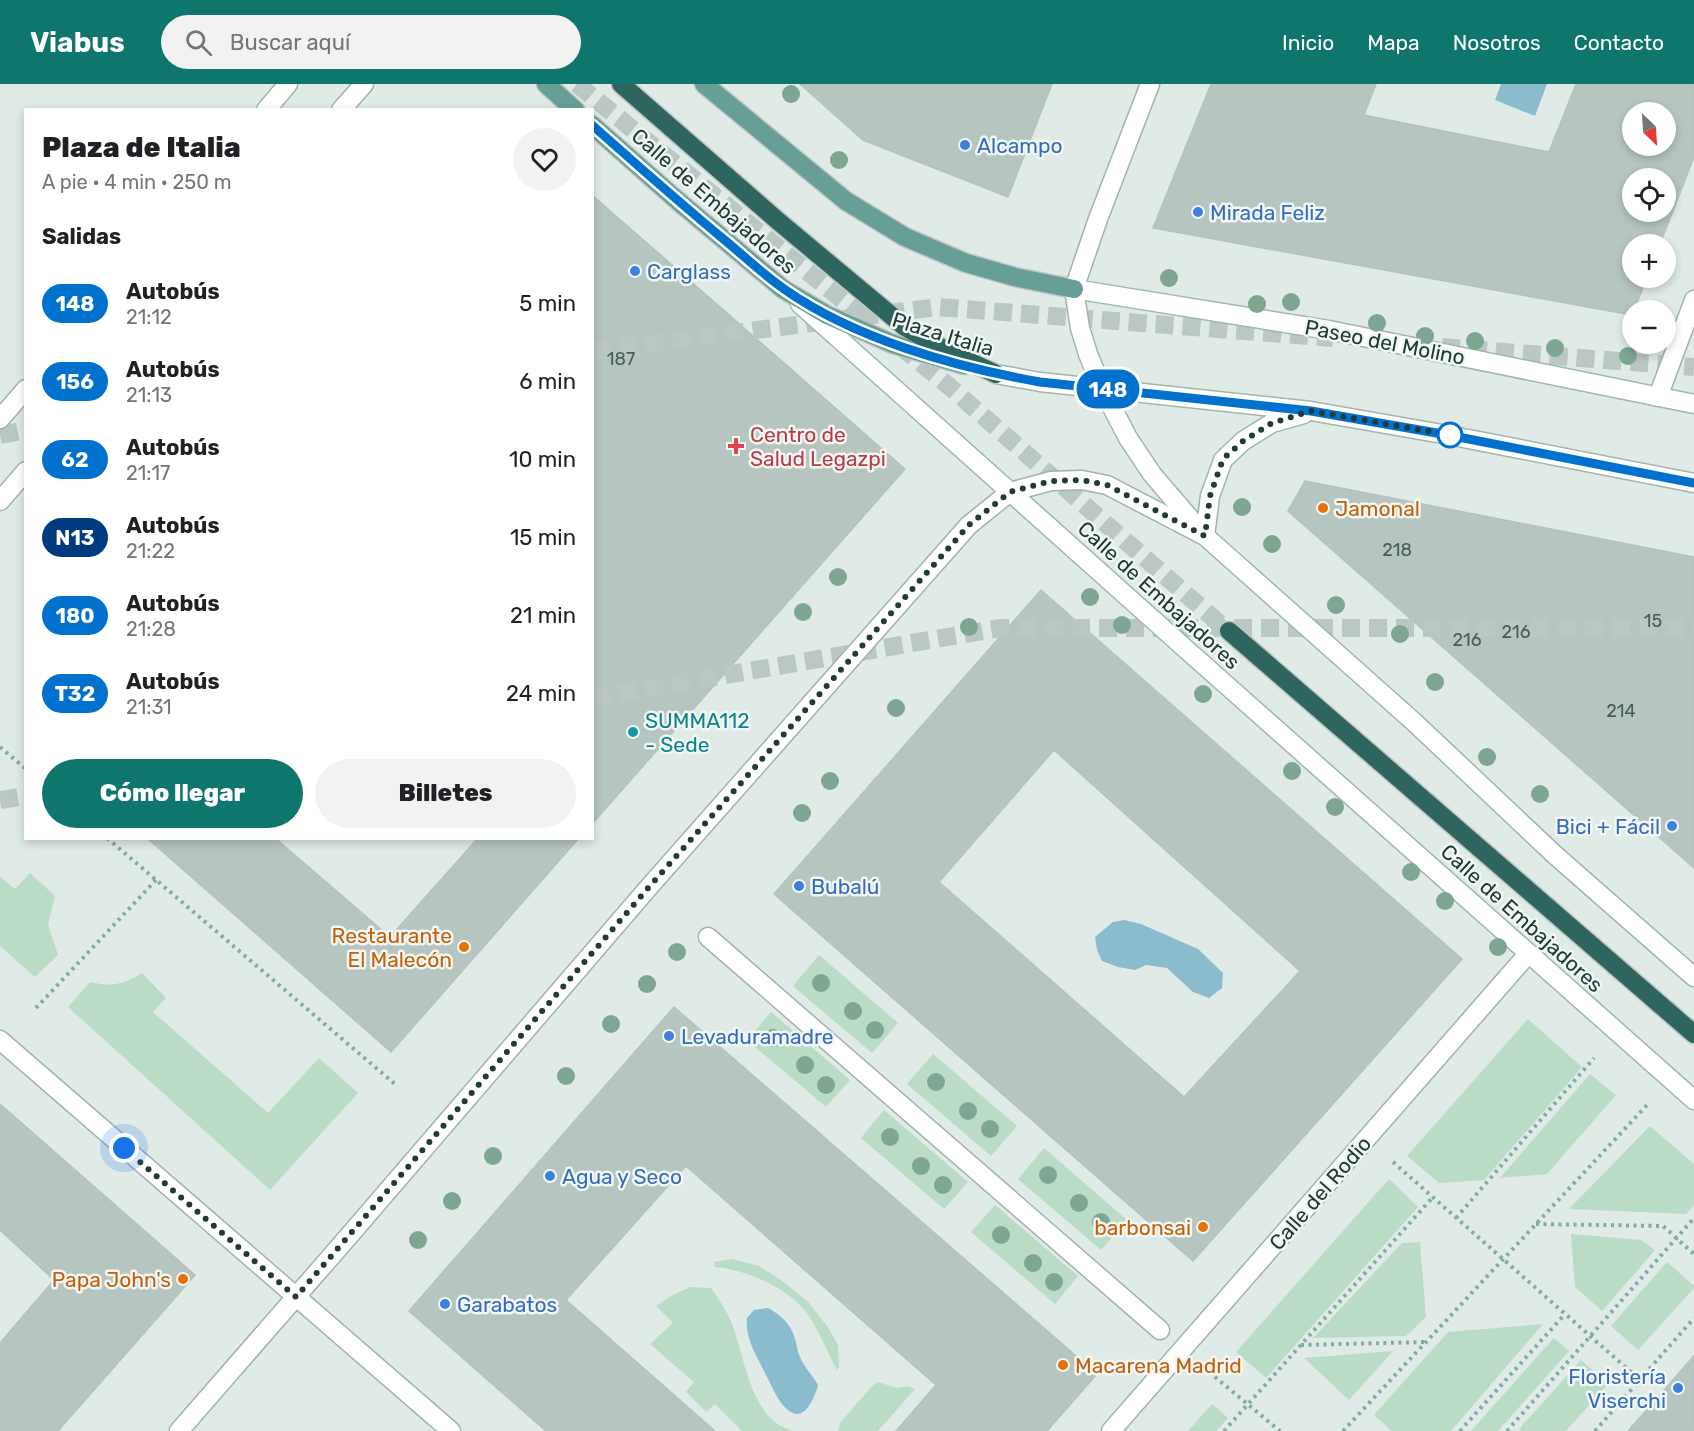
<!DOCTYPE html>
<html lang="es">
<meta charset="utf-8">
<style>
body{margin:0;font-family:Rubik,sans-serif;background:#f2f2f2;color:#202124;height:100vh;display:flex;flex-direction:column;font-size:22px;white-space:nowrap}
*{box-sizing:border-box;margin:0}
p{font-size:20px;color:#757577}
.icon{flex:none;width:33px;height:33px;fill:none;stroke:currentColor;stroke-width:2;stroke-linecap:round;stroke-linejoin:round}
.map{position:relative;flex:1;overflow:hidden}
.side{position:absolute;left:24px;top:24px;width:570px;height:732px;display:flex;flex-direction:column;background:#fff;border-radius:0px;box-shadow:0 3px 9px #0003}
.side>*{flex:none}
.badge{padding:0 12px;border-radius:20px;font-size:21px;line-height:39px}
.needle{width:39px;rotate:155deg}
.buttons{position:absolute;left:1622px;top:18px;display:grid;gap:12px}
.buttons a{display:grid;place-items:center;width:54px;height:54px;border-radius:50%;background:#fff;box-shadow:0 3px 9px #0003;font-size:30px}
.you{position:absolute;width:30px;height:30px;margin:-15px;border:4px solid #fff;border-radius:50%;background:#1a73e8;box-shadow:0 0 0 9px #1a73e833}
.map>.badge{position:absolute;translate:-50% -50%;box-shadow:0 0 0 3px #fff}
h2{padding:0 18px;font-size:22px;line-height:54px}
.round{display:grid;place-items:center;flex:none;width:63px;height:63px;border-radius:32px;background:#f2f2f2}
.overview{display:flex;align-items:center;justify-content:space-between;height:102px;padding:0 18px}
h1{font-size:28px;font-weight:800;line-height:45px}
.action{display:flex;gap:12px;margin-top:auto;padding:12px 18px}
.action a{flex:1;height:69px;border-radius:36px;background:#0f766e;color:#fff;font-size:24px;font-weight:800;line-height:69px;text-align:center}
.action a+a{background:#f2f2f2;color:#202124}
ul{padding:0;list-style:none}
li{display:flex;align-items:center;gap:18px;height:78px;padding:0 18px}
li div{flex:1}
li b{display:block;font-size:22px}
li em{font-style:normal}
li .badge{min-width:66px;font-weight:700;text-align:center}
header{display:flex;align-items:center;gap:36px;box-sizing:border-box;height:84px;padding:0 30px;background:#0f766e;color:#fff}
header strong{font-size:28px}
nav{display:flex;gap:33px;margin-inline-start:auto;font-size:21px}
.search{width:420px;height:54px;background:#f2f2f2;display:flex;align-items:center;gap:15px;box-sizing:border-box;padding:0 21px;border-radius:33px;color:#757577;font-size:22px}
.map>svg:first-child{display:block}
</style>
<header>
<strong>Viabus</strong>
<div class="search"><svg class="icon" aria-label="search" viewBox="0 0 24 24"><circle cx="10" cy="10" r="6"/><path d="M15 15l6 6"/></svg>Buscar aquí</div>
<nav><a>Inicio</a><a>Mapa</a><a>Nosotros</a><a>Contacto</a></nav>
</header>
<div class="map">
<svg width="1694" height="1347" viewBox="0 0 1694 1347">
<rect width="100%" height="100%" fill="#e0eae7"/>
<g fill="#badbc6">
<polygon points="30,789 55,812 48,841 58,871 35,893 0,862 0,793 15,805"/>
<polygon points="819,871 898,939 872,969 793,902"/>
<path d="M 142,889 L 166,914 L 153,928 L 268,1029 L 319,974 L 358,1009 L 270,1106 L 68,923 L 90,898 C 112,903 123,901 142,889 Z"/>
<polygon points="771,928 850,996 826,1023 747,956"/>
<polygon points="1528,935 1582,983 1484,1096 1439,1099 1407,1072"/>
<polygon points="933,970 1017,1042 991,1072 907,1000"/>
<polygon points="1590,990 1616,1011 1547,1090 1500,1094"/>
<polygon points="884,1026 968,1098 944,1125 861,1054"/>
<polygon points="1650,1042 1694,1080 1694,1121 1686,1130 1569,1125"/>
<polygon points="1044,1064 1127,1136 1101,1166 1018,1095"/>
<polygon points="1389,1095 1418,1123 1266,1294 1236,1268"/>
<polygon points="995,1121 1078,1192 1055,1220 971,1148"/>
<polygon points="1571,1150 1641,1156 1655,1166 1602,1227 1575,1203"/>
<polygon points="1420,1158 1426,1233 1406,1252 1313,1254 1402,1159"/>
<path d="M 732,1175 L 759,1182 L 781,1196 L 808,1218 L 827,1242 L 838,1261 L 839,1283 L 837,1286 C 828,1270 821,1251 811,1235 C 793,1206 749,1186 715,1183 L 714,1178 Z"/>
<polygon points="1667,1178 1694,1202 1694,1204 1638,1266 1611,1242"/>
<path d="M 690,1203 L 711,1204 C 719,1215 727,1228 732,1240 C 745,1274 751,1338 794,1347 L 742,1347 L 715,1320 L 706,1328 L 686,1308 L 694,1298 L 650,1260 L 673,1239 L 656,1222 L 671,1212 Z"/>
<polygon points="1543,1240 1451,1347 1392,1347 1374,1331 1448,1248"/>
<polygon points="1554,1254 1569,1267 1498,1347 1471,1347"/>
<polygon points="1393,1267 1349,1316 1304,1274"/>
<polygon points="1581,1276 1608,1300 1566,1347 1521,1347 1519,1345"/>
<polygon points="878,1298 897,1304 908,1302 915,1305 878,1347 838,1347 840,1339 872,1302"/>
<polygon points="1212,1320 1228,1334 1216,1347 1188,1347"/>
</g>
<g fill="#8bbccd">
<polygon points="1501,0 1547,0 1535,32 1495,16"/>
<polygon points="1124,836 1141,840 1198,865 1223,889 1222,904 1209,914 1193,908 1167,884 1146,881 1135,886 1118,883 1102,877 1097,866 1095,853 1113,838"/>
<path d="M 768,1224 C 781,1231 791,1240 795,1255 C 797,1261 797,1267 800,1273 C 804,1283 813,1292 818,1301 C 813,1319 801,1344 782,1320 C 775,1311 771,1300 766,1291 C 757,1272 745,1255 747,1234 L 754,1226 Z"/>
</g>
<g fill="#b6c5c0" stroke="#b3c4bf" stroke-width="1.5" fill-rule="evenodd">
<polygon points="800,0 1052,0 1008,113 863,56"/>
<path d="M 1211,0 L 1376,0 L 1364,31 L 1549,68 L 1576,0 L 1694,0 L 1694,73 L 1660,160 L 1632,160 L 1632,194 L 1647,194 L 1634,226 L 1632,226 L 1632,231 L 1153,144 ZM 1632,28 L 1665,28 L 1665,62 L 1632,62 ZM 1632,94 L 1665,94 L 1665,128 L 1632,128 Z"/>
<polygon points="592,111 905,385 592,740"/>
<polygon points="1305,397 1694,473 1694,784 1288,427"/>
<path d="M 1041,506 L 1462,875 L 1193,1177 L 774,810 ZM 1054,666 L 1300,887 L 1184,1013 L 939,798 Z"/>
<polygon points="147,754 275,754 390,853 478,754 579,754 391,968"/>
<polygon points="674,923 1097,1290 1047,1347 896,1347 936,1301 686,1082 566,1216 715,1347 546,1347 409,1227"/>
<polygon points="0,1020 195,1191 58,1347 0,1347 0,1259 54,1196 0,1146"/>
<polygon points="1694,1272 1694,1347 1628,1347"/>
</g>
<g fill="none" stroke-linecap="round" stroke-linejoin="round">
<g stroke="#bac7c4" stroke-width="18" stroke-dasharray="18 9" stroke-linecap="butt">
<polyline points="577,0 867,236"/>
<polyline points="900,262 950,303 1228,547"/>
<polyline points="1442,263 1694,283"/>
<polyline points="592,267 938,223 1333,254"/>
<polyline points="0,351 26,346"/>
<polyline points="592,614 1000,544 1694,544"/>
<polyline points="0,716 26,712"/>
</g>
<defs>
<g id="street">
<polyline points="266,26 288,0"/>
<polyline points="341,26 364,0"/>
<polyline points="1074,205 1098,135 1150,0"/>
<polyline points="1658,313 1694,216"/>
<polyline points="0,335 26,305"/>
<polyline points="0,417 26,387"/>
<polyline points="708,853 1160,1246"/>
<polyline points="0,956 451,1347"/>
<polyline points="179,1347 348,1153 649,803 969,441 1010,408 1051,397 1082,396 1107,401 1203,451"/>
<polyline points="1111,1347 1528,870"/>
</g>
<g id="secondary">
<polyline points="800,220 1188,567 1694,1016"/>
<polyline points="996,290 1040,298 1311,327 1448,351 1694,399"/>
<polyline points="1694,320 1329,246 1074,205 1080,244 1088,270 1102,304 1128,354 1152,390 1205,452 1414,638 1555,771 1694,893"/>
<polyline points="1205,452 1210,412 1223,376 1243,357 1272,339 1304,330"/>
</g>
<g id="primary">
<polyline points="546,0 575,26"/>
<polyline points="704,0 846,117 905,153 966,179 1015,193 1074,205"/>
<polyline points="592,41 678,117 783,205 827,231 893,260 964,281"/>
</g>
<g id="highway">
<polyline points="621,0 778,137 905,243 949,268 996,290"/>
<polyline points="1229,547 1694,950"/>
</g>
</defs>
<use href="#street" stroke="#a3b2ae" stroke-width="21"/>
<use href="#secondary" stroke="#a0b6b0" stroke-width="21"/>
<use href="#primary" stroke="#bdc4c3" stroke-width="21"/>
<use href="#highway" stroke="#bdc4c3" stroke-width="21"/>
<g stroke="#82ada4" stroke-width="4" stroke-dasharray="3 4.5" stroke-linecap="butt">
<polyline points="0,663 26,685"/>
<polyline points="107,754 396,1001"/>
<polyline points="36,924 156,796"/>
<polyline points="1393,1078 1640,1296"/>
<polyline points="1456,1134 1594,974"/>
<polyline points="1536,1140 1663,1142 1694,1170"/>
<polyline points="1301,1261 1426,1258"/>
<polyline points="1209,1288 1280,1347"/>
<polyline points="1224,1347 1433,1113"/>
<polyline points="1343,1347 1647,1021"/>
<polyline points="1460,1347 1565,1230"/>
<polyline points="1507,1347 1694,1134"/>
<polyline points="1595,1347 1694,1234"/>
</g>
<use href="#street" stroke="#fff" stroke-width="18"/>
<use href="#secondary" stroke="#fff" stroke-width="18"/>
<use href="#primary" stroke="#679e96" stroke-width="18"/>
<use href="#highway" stroke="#2f655f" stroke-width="18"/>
</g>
<g fill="#7ea693">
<circle cx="791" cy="10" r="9"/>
<circle cx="839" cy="76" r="9"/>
<circle cx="1169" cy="194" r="9"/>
<circle cx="1291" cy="218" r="9"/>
<circle cx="1257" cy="220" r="9"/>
<circle cx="1377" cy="239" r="9"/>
<circle cx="1425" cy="252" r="9"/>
<circle cx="1475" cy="257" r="9"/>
<circle cx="1555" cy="264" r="9"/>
<circle cx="1628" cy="272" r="9"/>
<circle cx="1242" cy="423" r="9"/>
<circle cx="1272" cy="460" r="9"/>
<circle cx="838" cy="493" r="9"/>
<circle cx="1090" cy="513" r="9"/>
<circle cx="1336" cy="521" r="9"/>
<circle cx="803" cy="528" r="9"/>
<circle cx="1122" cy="541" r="9"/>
<circle cx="969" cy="543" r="9"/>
<circle cx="1400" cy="550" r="9"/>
<circle cx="1435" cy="598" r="9"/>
<circle cx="1203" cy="610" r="9"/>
<circle cx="896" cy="624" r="9"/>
<circle cx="1487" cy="673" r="9"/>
<circle cx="1292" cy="687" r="9"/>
<circle cx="830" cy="697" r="9"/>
<circle cx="1540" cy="710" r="9"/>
<circle cx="1335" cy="723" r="9"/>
<circle cx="802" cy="729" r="9"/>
<circle cx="1411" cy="788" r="9"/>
<circle cx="1445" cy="817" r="9"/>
<circle cx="1498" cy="863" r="9"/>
<circle cx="677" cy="868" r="9"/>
<circle cx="821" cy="899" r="9"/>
<circle cx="647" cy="900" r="9"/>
<circle cx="853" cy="927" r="9"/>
<circle cx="611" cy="940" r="9"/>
<circle cx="875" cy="946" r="9"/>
<circle cx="773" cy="954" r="9"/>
<circle cx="805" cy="981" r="9"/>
<circle cx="566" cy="992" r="9"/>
<circle cx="936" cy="998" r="9"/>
<circle cx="826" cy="1001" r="9"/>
<circle cx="968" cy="1027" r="9"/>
<circle cx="990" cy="1045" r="9"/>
<circle cx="890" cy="1053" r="9"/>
<circle cx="493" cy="1072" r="9"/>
<circle cx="921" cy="1082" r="9"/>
<circle cx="1048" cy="1091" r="9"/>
<circle cx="943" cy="1101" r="9"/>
<circle cx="452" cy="1117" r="9"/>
<circle cx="1079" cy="1119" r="9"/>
<circle cx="1101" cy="1138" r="9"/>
<circle cx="1001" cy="1151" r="9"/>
<circle cx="418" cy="1156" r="9"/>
<circle cx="1033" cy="1179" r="9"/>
<circle cx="1054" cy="1198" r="9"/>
</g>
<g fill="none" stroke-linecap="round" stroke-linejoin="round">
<defs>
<path id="line" d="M 592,41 C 637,81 681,120 727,158 C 746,174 764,191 784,205 C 855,255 955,283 1040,298 L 1311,327 L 1448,351 L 1694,399"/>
</defs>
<use href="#line" stroke="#fff" stroke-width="14"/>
<use href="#line" stroke="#0072ce" stroke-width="9"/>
<polyline stroke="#223a36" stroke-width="6" stroke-dasharray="0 10.8" points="124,1064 296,1213 649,803 969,441 1010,408 1051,397 1082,396 1107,401 1205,452 1210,412 1223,375 1243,357 1272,339 1311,327 1450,351"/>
</g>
<g fill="#3f7fe0" stroke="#f1f7f5" stroke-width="2">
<circle cx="965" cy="61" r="6"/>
<circle cx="1198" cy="128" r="6"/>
<circle cx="635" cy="187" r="6"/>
<circle cx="1672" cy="742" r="6"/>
<circle cx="799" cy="802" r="6"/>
<circle cx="669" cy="952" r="6"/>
<circle cx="550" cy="1092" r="6"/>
<circle cx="445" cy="1220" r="6"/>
<circle cx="1678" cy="1304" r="6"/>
</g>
<circle fill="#fff" stroke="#0072ce" stroke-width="3" cx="1450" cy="351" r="12"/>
<path fill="#e0444e" stroke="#f1f7f5" stroke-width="2" d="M733 353h6v6h6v6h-6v6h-6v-6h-6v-6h6z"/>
<g fill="#e8710a" stroke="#f1f7f5" stroke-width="2">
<circle cx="1323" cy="424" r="6"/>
<circle cx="464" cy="863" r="6"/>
<circle cx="1203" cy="1143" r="6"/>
<circle cx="183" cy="1195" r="6"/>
<circle cx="1063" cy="1281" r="6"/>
</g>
<circle fill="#0f9aa8" stroke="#f1f7f5" stroke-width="2" cx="633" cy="648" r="6"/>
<g text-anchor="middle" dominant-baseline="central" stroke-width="5" stroke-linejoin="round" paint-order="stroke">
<g font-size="18" fill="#475d58">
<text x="621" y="275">187</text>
<text x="1397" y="466">218</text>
<text x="1653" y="537">15</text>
<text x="1516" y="548">216</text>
<text x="1467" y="556">216</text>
<text x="1621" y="627">214</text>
</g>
<g font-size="21" fill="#366cbe" stroke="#f1f7f5" text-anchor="start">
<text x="977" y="61">Alcampo</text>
<text x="1210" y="128">Mirada Feliz</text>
<text x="647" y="187">Carglass</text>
<text x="1660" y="742" text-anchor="end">Bici + Fácil</text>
<text x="811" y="802">Bubalú</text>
<text x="681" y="952">Levaduramadre</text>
<text x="562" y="1092">Agua y Seco</text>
<text x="457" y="1220">Garabatos</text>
<text x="1666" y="1292" text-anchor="end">Floristería<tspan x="1666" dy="24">Viserchi</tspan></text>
</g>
<g font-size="21" fill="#223a36" stroke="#f1f7f5">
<text transform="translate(714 117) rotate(41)">Calle de Embajadores</text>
<text transform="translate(943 250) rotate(17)">Plaza Italia</text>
<text transform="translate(1385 258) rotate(11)">Paseo del Molino</text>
<text transform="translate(1159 511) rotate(42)">Calle de Embajadores</text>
<text transform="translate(1522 834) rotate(42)">Calle de Embajadores</text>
<text transform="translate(1320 1109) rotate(-49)">Calle del Rodio</text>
</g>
<g font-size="21" fill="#be3a42" stroke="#f1f7f5" text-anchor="start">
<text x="750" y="350">Centro de<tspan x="750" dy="24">Salud Legazpi</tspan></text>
</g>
<g font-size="21" fill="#c56008" stroke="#f1f7f5" text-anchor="end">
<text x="1335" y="424" text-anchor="start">Jamonal</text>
<text x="452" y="851">Restaurante<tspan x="452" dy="24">El Malecón</tspan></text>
<text x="1191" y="1143">barbonsai</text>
<text x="171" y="1195">Papa John's</text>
<text x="1075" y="1281" text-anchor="start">Macarena Madrid</text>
</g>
<g font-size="21" fill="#0d838f" stroke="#f1f7f5" text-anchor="start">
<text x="645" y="636">SUMMA112<tspan x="645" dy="24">- Sede</tspan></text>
</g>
</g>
</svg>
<div class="buttons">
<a><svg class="needle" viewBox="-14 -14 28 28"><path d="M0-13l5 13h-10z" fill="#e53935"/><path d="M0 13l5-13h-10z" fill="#757577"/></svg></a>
<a><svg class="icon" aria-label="locate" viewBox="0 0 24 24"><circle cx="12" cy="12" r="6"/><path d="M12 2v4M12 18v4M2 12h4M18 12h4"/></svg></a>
<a>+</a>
<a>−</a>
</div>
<div class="you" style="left:124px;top:1064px"></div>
<b class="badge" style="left:1108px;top:305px;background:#0072ce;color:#fff">148</b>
<section class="side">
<div class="overview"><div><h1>Plaza de Italia</h1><p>A pie · 4 min · 250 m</p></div><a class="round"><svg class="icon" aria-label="heart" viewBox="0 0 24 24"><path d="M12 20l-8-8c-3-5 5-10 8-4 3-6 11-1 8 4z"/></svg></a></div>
<h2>Salidas</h2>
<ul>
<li><span class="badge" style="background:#0072ce;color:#fff">148</span><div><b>Autobús</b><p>21:12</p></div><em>5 min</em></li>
<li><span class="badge" style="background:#0072ce;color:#fff">156</span><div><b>Autobús</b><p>21:13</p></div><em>6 min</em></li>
<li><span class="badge" style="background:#0072ce;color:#fff">62</span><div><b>Autobús</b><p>21:17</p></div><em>10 min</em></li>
<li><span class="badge" style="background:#003b80;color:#fff">N13</span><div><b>Autobús</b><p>21:22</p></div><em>15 min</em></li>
<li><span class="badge" style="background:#0072ce;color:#fff">180</span><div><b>Autobús</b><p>21:28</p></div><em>21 min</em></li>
<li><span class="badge" style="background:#0072ce;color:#fff">T32</span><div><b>Autobús</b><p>21:31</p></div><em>24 min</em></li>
</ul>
<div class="action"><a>Cómo llegar</a><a>Billetes</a></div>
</section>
</div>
